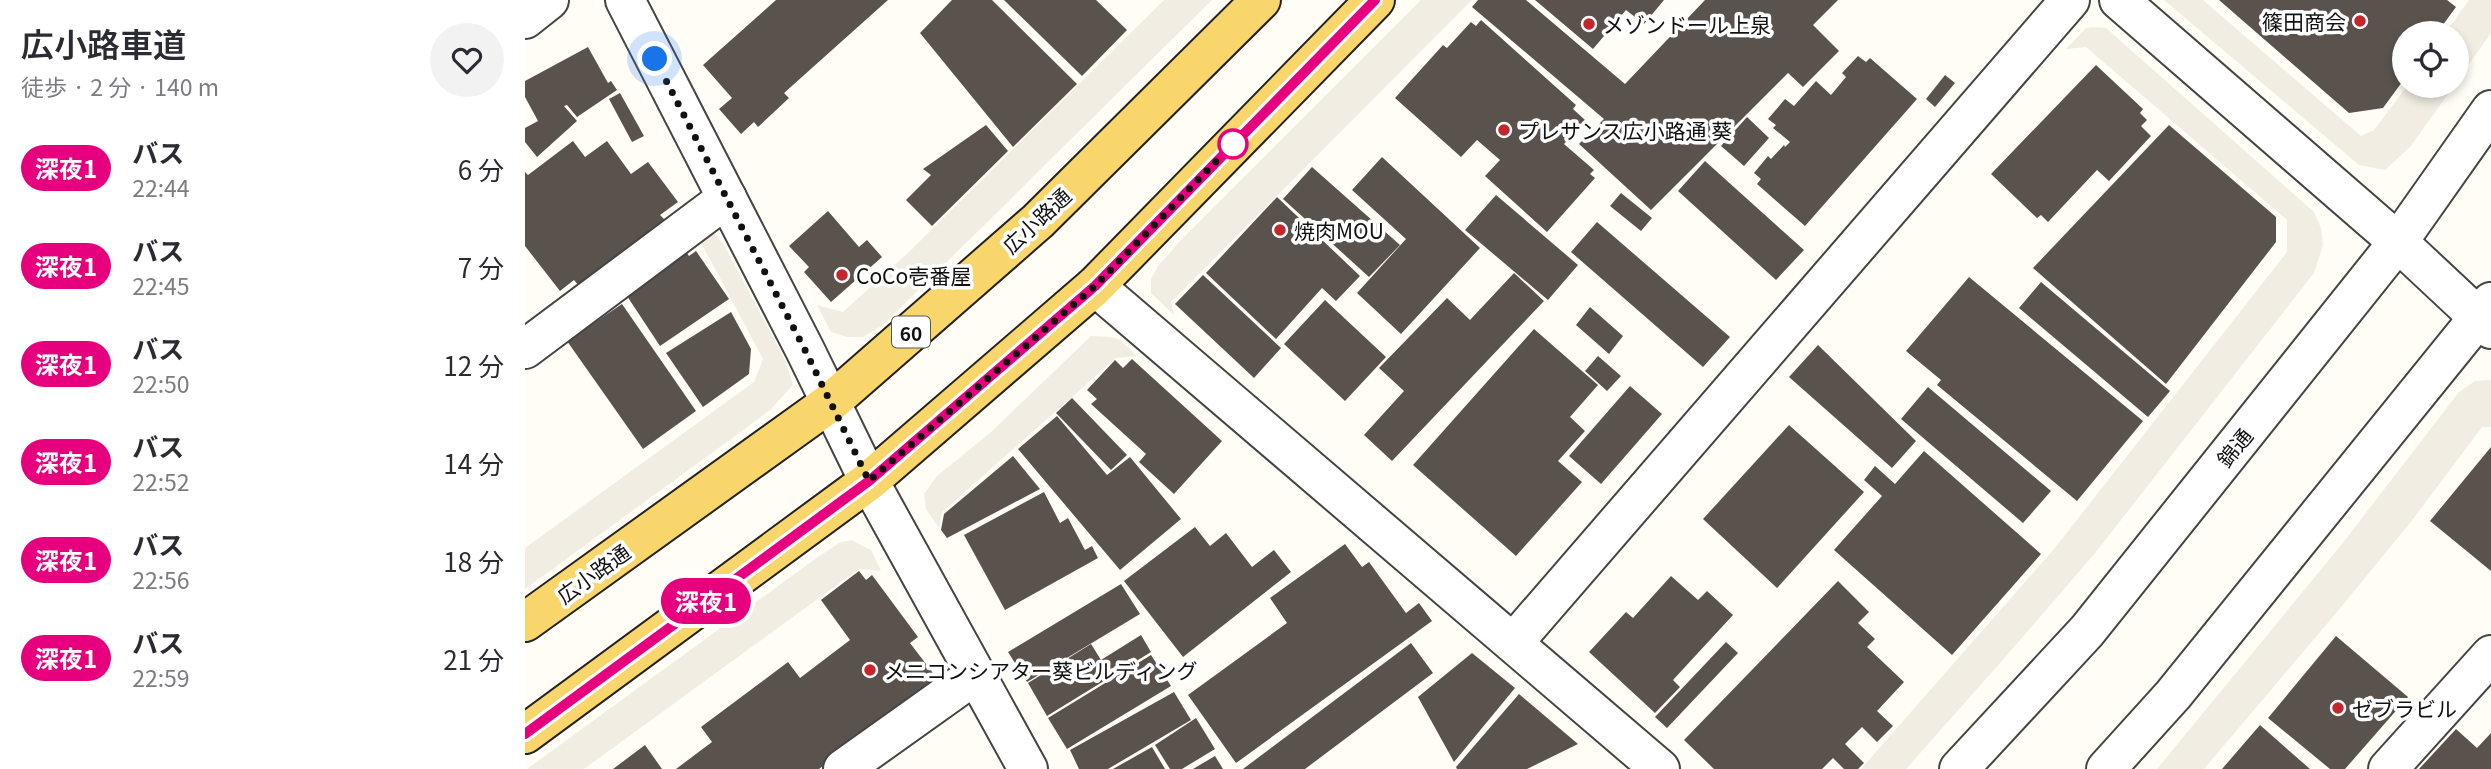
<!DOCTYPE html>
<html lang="ja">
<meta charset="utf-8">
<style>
body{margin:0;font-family:Georgia,"Noto Sans JP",serif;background:#f2f2f3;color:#2b2b33;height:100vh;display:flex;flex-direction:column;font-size:26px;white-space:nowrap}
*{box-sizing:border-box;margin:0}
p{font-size:23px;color:#7c7c81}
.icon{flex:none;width:38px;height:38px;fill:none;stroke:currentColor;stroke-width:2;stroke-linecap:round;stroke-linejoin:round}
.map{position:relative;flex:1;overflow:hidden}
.sheet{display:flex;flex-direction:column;background:#fff;width:525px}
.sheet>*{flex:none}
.badge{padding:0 14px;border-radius:23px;font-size:24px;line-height:46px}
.fabs{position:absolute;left:1867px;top:21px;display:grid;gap:14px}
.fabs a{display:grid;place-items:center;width:77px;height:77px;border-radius:50%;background:#fff;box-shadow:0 4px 10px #0003;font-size:35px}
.you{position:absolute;width:35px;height:35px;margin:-18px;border:5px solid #fff;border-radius:50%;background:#1a73e8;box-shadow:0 0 0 10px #1a73e833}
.map>.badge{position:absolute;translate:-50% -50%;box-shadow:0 0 0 4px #fff}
.round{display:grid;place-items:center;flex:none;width:74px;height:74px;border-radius:37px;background:#f2f2f3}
.headline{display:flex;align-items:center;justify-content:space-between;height:119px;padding:0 21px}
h1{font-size:33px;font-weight:600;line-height:52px}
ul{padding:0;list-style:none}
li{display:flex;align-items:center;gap:21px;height:98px;padding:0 21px}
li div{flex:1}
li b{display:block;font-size:26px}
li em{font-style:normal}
li .badge{min-width:77px;font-weight:700;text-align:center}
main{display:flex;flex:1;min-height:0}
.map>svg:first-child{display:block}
</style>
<main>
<section class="sheet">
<div class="headline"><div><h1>広小路車道</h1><p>徒歩 · 2 分 · 140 m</p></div><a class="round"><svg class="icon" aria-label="heart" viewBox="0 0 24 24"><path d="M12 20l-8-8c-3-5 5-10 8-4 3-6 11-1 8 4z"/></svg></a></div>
<ul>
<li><span class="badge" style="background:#e6007e;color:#fff">深夜1</span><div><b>バス</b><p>22:44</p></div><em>6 分</em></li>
<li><span class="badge" style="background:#e6007e;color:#fff">深夜1</span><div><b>バス</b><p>22:45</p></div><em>7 分</em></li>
<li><span class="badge" style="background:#e6007e;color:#fff">深夜1</span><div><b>バス</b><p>22:50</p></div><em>12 分</em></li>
<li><span class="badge" style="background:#e6007e;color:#fff">深夜1</span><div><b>バス</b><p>22:52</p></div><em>14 分</em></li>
<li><span class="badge" style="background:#e6007e;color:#fff">深夜1</span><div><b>バス</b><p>22:56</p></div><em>18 分</em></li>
<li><span class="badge" style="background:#e6007e;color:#fff">深夜1</span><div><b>バス</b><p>22:59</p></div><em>21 分</em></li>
</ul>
</section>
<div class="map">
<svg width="1966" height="769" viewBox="0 0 1966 769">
<rect width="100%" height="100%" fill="#fffdf5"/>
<g fill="#f1ede2">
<polygon points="639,0 687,0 358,325 338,337 322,337 306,332 292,305 318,312 385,251"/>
<polygon points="896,0 947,0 646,302 649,315 626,293 626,279 633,266 657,239"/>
<polygon points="1639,0 1678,0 1836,136 1849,130 1882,86 1929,86 1885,147 1860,170 1834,165"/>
<polygon points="1944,0 1966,0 1966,33 1932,81 1932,33 1920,33"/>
<polygon points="1568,27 1581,28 1789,212 1796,228 1798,245 1789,273 1571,552 1483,654 1381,769 1336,769 1529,549 1762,252 1762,220 1561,47 1541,49 1561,28"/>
<polygon points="179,234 190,234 199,245 261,362 268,385 246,409 217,431 0,589 0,548 229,382 238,359 173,237"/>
<polygon points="566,336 586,337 595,340 612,356 591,358 417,512 414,528 401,509 399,494 412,476 466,432"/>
<polygon points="1963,380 1966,381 1966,427 1957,427 1885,523 1812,612 1679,769 1632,769 1817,544 1934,392 1950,381"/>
<polygon points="326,540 346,550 356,571 334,569 59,769 2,769 293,557 314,543"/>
</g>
<g fill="#5a524d">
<polygon points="251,0 363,0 259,93 264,98 233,127 229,122 216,134 194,109 207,98 178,65"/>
<polygon points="427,0 467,0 552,84 488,147 395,33"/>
<polygon points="479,0 571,0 602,30 557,76"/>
<polygon points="953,0 1001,0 1100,84 1180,0 1313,0 1288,25 1314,51 1278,87 1263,73 1126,210 1054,144 1079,119 947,7"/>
<polygon points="1010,0 1139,0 1119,24 1101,10 1068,49"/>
<polygon points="1694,0 1922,0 1931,7 1912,33 1880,33 1880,78 1858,108 1824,113"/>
<polygon points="956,20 1051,105 1048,109 1060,120 1039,144 1069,170 1065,174 1070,178 1022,232 960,176 975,160 952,140 936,157 870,98 918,45 922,48 946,22 951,26"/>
<polygon points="63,47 83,83 86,81 92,90 52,117 42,105 39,106 52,121 12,157 0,142 0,128 13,121 0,97 0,81"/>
<polygon points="1333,56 1341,62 1345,58 1392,99 1280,226 1232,184 1236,179 1229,173 1243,156 1246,159 1259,145 1260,147 1265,142 1248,128 1251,125 1243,119 1260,99 1269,106 1291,81 1306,95 1321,77 1317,73"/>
<polygon points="1571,65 1618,109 1615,113 1622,120 1616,126 1626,136 1584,181 1572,170 1523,222 1516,215 1512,218 1466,174"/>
<polygon points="1420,75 1430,83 1410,107 1401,99"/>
<polygon points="95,93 119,136 107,142 84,99"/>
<polygon points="1222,117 1244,138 1219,166 1196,146"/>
<polygon points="461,125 483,151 407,226 381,200 406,175 398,169"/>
<polygon points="1644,125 1751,217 1751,242 1641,384 1508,268"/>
<polygon points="48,141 60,157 82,141 106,174 123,162 153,202 135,215 140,220 54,286 49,280 35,291 0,246 0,172 3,175"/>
<polygon points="857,157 955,248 876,334 832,293 881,239 827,190"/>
<polygon points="1180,161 1279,250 1251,280 1153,191"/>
<polygon points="787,167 875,245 844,277 758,199"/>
<polygon points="1096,193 1127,218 1116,231 1085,206"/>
<polygon points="971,195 1053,265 1023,300 940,230"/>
<polygon points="752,197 835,276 811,301 797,288 751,339 681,273"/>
<polygon points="303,211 334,247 342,240 357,257 306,302 279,272 284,267 264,246"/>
<polygon points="1072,222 1205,337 1178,367 1046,252"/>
<polygon points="171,251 204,299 135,346 100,293 161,252 164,256"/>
<polygon points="989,273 1019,301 867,461 839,435 879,391 854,368 922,298 945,320"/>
<polygon points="678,275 756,348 729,378 650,304"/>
<polygon points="1444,277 1618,421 1552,501 1412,385 1416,380 1381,351"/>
<polygon points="1516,282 1645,391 1623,417 1494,308"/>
<polygon points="800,300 861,357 820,401 759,344"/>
<polygon points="97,304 171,411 118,449 42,341"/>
<polygon points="1065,307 1098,336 1084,354 1051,325"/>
<polygon points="206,312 226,349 224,374 178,407 141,353"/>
<polygon points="1009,329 1073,385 1045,417 1060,431 1033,461 1057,482 991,556 888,465"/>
<polygon points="1293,345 1391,441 1367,468 1264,377"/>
<polygon points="1073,356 1096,376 1082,391 1060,371"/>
<polygon points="607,359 697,441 649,494 614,462 621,454 566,404 572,399 562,390 590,360 598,368"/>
<polygon points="1105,386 1137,414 1076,484 1044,456"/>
<polygon points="1403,387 1526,491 1498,523 1376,419"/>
<polygon points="547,398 602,455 586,470 531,413"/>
<polygon points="532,416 582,475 605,457 656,519 595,570 493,449"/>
<polygon points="1264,425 1339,492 1252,588 1178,519"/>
<polygon points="1966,447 1966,571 1905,521"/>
<polygon points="1399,451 1516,554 1427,655 1309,550 1357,496 1339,480 1350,466 1370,484"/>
<polygon points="488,456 515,489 422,538 416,530 419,514"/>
<polygon points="519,492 535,523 543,518 560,550 567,546 573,558 480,610 439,535"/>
<polygon points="670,527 685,546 701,533 727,567 749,550 766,572 658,657 599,581"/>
<polygon points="820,544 837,567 844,562 881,613 894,603 907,621 711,763 663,695 762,623 745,598"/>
<polygon points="334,571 341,580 347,575 393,637 385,643 414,681 294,769 151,769 187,742 176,727 263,662 275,678 325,640 296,600"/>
<polygon points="1146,576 1173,600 1182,591 1208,615 1148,680 1155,687 1130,713 1064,652 1101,612 1108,618"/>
<polygon points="1313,581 1344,612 1333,623 1350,639 1342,647 1379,682 1352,711 1368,726 1352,742 1337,727 1320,744 1339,763 1333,769 1319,769 1308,758 1297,769 1189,769 1159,740"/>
<polygon points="596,584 615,614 502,682 483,652"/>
<polygon points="616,635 626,652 522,716 503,683 566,644 576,660"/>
<polygon points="1811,636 1883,697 1820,769 1805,769 1743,718"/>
<polygon points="1201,642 1213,653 1142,728 1130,717"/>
<polygon points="886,643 908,673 780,769 718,769"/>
<polygon points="947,653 990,688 929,762 893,697"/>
<polygon points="626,655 646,686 542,749 523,718"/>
<polygon points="649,692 666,720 583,769 554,769 545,750"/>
<polygon points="994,694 1053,744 1002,769 932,769 931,767"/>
<polygon points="671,718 690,749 657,769 645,769 630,745"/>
<polygon points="1735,725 1785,769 1697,769"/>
<polygon points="1931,729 1952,748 1966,733 1966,769 1894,769"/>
<polygon points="120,745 137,769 88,769"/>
<polygon points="627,747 640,769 588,769"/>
<polygon points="690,756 698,769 668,769"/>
</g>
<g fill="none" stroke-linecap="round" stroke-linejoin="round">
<defs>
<g id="minor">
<polyline points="100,0 280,350 344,481 503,769"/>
<polyline points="1594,0 1873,242 1966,329"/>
<polyline points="0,19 24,0"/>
<polyline points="570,286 1135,769"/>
<polyline points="0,349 202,198"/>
<polyline points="989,642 1545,0"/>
<polyline points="318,769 450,675"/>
<polyline points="1434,769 1562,631 1873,242 1966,110"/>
<polyline points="1581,769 1648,695 1966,302"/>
<polyline points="1863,769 1966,655"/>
</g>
<g id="major">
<polyline points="0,622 306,402 513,221 736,0"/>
<polyline points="0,734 344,481 570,286 850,0"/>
</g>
</defs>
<use href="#minor" stroke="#444" stroke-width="42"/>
<use href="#major" stroke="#222" stroke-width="42"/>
<use href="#minor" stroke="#fff" stroke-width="38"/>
<use href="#major" stroke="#f9d66b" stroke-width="38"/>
</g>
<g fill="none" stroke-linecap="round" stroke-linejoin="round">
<defs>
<polyline id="line" points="0,734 344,481 570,286 850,0"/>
</defs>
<use href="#line" stroke="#fff" stroke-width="16"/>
<use href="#line" stroke="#e6007e" stroke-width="10"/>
<polyline stroke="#111" stroke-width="7" stroke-dasharray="0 12.6" points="130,59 280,350 344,481 570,286 708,144"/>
</g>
<g fill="#c4262e" stroke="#fff" stroke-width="2.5">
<circle cx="1835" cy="21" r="7"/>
<circle cx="1064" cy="24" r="7"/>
<circle cx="979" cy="130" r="7"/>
<circle cx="755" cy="230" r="7"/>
<circle cx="317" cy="275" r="7"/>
<circle cx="345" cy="670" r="7"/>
<circle cx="1813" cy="708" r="7"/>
</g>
<circle fill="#fff" stroke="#e6007e" stroke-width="3.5" cx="708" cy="144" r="14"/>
<g text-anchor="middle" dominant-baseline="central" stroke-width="7" stroke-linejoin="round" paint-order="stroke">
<rect fill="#fff" stroke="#585858" stroke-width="2" x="367" y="316.5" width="38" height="31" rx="5"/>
<g font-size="19" font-weight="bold" fill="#111">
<text x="386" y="332">60</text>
</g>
<g font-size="21" fill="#111" stroke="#fff" text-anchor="start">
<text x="1821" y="21" text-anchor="end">篠田商会</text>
<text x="1078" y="24">メゾンドール上泉</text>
<text x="993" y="130">プレサンス広小路通 葵</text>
<text x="769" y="230">焼肉MOU</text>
<text x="331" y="275">CoCo壱番屋</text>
<text x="359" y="670">メニコンシアター葵ビルディング</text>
<text x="1827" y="708">ゼブラビル</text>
</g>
<g font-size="21" fill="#111" stroke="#fff">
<text transform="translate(511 220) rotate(-43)">広小路通</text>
<text transform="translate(1709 447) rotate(-51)">錦通</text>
<text transform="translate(68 573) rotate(-36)">広小路通</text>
</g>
</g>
</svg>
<div class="fabs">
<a><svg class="icon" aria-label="locate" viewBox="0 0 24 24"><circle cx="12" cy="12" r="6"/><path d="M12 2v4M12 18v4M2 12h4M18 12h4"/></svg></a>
</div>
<div class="you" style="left:130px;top:59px"></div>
<b class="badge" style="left:181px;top:601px;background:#e6007e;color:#fff">深夜1</b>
</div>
</main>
